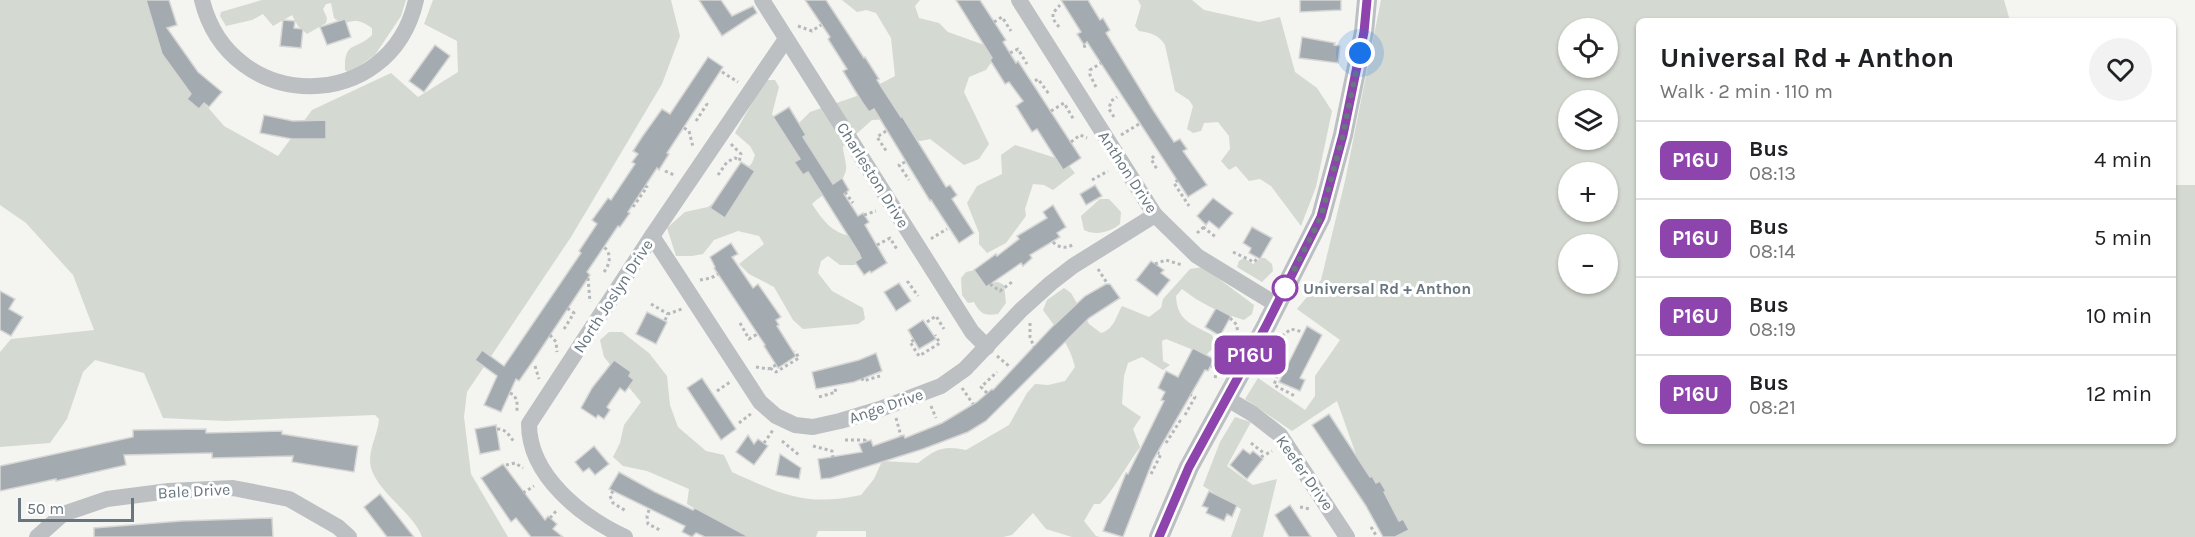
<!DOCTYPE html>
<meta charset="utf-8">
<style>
body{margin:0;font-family:Karla,sans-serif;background:#f2f2f2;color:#202124;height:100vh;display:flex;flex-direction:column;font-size:22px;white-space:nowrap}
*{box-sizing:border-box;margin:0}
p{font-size:20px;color:#757577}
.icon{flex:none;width:33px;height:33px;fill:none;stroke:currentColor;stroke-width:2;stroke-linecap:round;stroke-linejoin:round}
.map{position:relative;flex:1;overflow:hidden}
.sheet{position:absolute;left:1636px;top:18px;width:540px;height:426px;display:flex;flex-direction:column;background:#fff;border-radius:9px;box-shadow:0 2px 4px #0004}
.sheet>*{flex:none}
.badge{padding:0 12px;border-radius:9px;font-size:21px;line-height:39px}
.buttons{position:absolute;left:1558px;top:18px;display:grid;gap:12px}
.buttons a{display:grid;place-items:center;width:60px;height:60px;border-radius:50%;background:#fff;box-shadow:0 2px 4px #0004;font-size:30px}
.scale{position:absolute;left:18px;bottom:15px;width:116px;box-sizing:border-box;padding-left:6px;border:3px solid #67767f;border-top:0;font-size:16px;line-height:21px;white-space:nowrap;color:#67767f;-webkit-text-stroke:4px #fff;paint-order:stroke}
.you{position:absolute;width:30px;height:30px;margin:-15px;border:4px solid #fff;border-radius:50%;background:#1a73e8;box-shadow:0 0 0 9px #1a73e833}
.map>.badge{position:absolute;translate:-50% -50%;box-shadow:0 0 0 3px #fff}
.round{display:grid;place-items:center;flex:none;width:63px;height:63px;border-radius:32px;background:#f2f2f2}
.summary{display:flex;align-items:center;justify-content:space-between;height:102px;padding:0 24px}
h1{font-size:28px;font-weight:700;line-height:45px}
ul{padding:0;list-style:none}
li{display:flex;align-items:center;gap:18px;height:78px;padding:0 24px;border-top:2px solid #e0e0e0}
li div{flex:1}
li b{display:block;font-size:22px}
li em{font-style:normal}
li .badge{min-width:66px;font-weight:700;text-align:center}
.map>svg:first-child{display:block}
</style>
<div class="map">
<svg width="2195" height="537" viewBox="0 0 2195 537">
<rect width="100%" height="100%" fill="#f4f4f1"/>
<g fill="#d4d9d1" fill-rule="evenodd">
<path d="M 0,0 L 146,0 L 166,59 L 224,126 L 278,156 L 312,110 L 391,73 L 418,97 L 458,72 L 457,41 L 424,24 L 433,0 L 671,0 L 680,36 L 662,84 L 571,237 L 467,392 L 464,417 L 471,474 L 508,537 L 422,537 C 413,511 370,488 370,460 C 370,447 378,433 379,419 L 375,415 L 225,421 L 163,418 L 144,373 L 95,360 L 83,372 L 67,419 L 50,443 L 0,447 L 0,352 L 11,339 L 94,330 L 73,275 L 26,223 L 0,205 Z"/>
<path d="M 262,0 L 406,0 L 401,16 L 375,55 L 349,73 L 345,70 C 344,40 356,51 372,35 L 372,28 C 361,20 355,19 342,24 L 334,18 L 331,3 L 326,4 L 323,9 L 327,18 L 326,23 L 307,34 L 298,26 L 292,15 L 273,26 L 263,14 L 252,20 L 226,26 L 220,16 L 221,12 Z"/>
<path d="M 842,0 L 920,0 L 915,6 L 919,18 L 939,23 L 948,32 L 987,46 L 995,57 L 986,70 L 969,77 L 964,92 L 989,144 L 979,159 L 964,165 L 930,139 C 909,145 903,135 892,119 L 872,120 L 843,146 C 843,154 847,163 846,170 C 843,186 823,193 812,204 C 829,229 833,232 862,240 L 867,252 L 855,265 L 840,265 L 828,256 L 821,261 L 818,273 L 832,291 L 863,308 L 865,319 L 858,324 L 803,329 L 793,320 L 774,287 L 749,274 L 739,264 L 764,244 L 759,236 L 738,231 L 714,240 L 703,254 L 692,256 L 676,256 L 667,228 L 685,212 L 708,207 L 722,196 L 752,163 L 755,155 L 750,146 L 735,133 L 765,80 L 775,80 L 779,87 L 772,114 L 777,123 L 797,125 L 810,112 L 857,96 L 895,76 L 891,38 L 876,13 L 866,10 L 857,12 Z"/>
<path d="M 1138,0 L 1192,0 L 1204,10 L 1259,22 L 1280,17 L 1295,72 L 1317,88 L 1332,111 L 1316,187 L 1301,226 L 1271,186 L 1260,179 L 1249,181 L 1236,166 L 1229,170 L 1221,161 L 1230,149 L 1229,136 L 1218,122 L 1204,123 L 1201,131 L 1193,133 L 1187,129 L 1193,106 L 1189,100 L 1175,91 L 1165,45 C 1158,34 1151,33 1139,31 L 1135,26 L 1141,6 Z"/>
<path d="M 1381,0 L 2004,0 L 2010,21 L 1640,21 L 1640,441 L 2174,441 L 2174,185 L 2195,185 L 2195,537 L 1394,537 L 1368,488 L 1337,401 L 1292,431 L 1245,399 L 1258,378 L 1305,410 L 1315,396 L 1315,376 L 1340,340 L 1297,309 L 1321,280 L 1345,181 ZM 1569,28 L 1608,28 L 1608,68 L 1569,68 ZM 1569,100 L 1608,100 L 1608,140 L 1569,140 ZM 1569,172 L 1608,172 L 1608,212 L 1569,212 ZM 1569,244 L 1608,244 L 1608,284 L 1569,284 Z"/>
<polygon points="1015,145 1065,161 1075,173 1053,190 1044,185 1033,184 1025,209 1026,216 1006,243 987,253 979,244 979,233 967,203 977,186 1002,174 1001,155"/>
<path d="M 1100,199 L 1109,199 L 1121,212 L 1120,224 C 1110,232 1096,236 1084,230 L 1081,216 Z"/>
<polygon points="1244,258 1253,264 1261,258 1265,258 1272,264 1273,271 1262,282 1237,267 1239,261"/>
<path d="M 1203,267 L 1254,305 L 1252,314 L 1244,320 C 1221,313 1201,304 1182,289 L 1176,296 C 1177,321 1192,324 1212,335 L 1216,345 L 1206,355 L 1166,339 L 1162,341 L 1163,361 L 1170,365 L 1163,370 L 1142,357 L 1128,363 L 1124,376 L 1122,404 L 1141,417 L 1133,429 L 1140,447 C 1126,466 1116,487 1100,504 L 1094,504 L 1084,521 L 1096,536 L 1100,537 L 1072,537 L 1046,529 L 1033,513 L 1012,535 L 1003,537 L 866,537 L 866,531 L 818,531 L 816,537 L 736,537 L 722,525 L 687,504 L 689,489 L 647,471 L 623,466 L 613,457 L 620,443 L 624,425 L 641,402 L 604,357 L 600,340 L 609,332 L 622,332 L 649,353 L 667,376 L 670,405 L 678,427 L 706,451 L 724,455 L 732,472 C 780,494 807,507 861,495 L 874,479 L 882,461 L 918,463 C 936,449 943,445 966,450 L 1009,425 L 1027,393 L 1035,384 L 1048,385 L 1065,381 L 1075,367 C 1070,345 1056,328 1043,310 L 1047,300 L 1064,288 L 1071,293 L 1089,324 L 1101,333 C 1114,329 1116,317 1122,306 L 1149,317 L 1161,308 L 1163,299 L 1190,269 Z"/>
<path d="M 980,269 L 991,283 L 998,282 L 1004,285 L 1006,303 L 998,314 C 985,316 980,314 974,302 L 968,303 L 962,295 L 961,278 L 966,272 Z"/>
<polygon points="1235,417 1251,422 1227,466 1253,485 1277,479 1263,537 1231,537 1241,509 1203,486 1220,442"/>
</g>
<g fill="#a4abb0" stroke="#d6d6d4" stroke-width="1.5">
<polygon points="146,0 169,0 177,25 167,28 198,72 222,92 209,107 204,103 199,109 187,99 191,94 162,54"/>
<polygon points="699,0 721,0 732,16 753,6 757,13 722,36"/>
<polygon points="805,0 826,0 864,58 865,57 879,79 877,80 901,117 902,116 946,187 950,185 957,195 952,199 974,233 959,243 931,200 930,201 874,109 869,112 862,102 843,71 847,69 828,39 830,37"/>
<polygon points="956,0 980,0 1006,40 1003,42 1016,63 1018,61 1081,158 1063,170 1037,129 1032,132 1016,106 1023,101 1009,82 1005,84 990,60 992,58"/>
<polygon points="1061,0 1088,0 1100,20 1103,18 1110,30 1106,33 1153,110 1174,142 1180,139 1187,149 1183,151 1207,185 1188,197 1087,42 1084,45 1077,34 1081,32"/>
<polygon points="1300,0 1341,0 1341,10 1300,12"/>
<polygon points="345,19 351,37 327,45 320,27"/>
<polygon points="283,20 295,21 294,28 303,29 301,48 280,46"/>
<polygon points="1302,37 1335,43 1334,45 1340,46 1338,63 1299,58"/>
<polygon points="435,45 450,56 424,92 409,81"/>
<polygon points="708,57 723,67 667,153 669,154 659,170 657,168 628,212 630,213 620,227 618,226 587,272 590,275 533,361 519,381 516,379 501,412 484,405 497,376 475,360 482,350 504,366 581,253 579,251 597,224 592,220 608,198 611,200 635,164 632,162 638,154 633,151 642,137 662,109 670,114"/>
<polygon points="789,107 806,135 803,137 833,184 842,178 849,190 844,194 858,216 863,213 869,222 865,225 887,263 871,273 870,271 864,275 855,262 861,258 859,253 808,172 803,175 794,162 800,159 773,117"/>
<polygon points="264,115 293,121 326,120 326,139 292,139 260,133"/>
<polygon points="741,162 755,171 725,218 710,208"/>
<polygon points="1095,185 1102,196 1086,205 1080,194"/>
<polygon points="1213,198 1233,213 1219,229 1209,221 1206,225 1197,216"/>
<polygon points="1053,205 1066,227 1057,233 1060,237 1030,255 1032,258 1023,266 1021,263 986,287 974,270 996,254 997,256 1019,239 1017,236 1047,218 1043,212"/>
<polygon points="1252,227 1272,238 1260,259 1249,253 1251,248 1243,243"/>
<polygon points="731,243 738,254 732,257 753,288 758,284 781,317 776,320 779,325 777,326 796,356 778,368 764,346 765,345 714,268 715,267 710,257"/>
<polygon points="1151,261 1164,270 1161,273 1170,280 1157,296 1136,280"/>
<polygon points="899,283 911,301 896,311 884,292"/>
<polygon points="1106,284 1110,284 1120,298 1089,318 986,421 968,432 923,449 831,478 821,479 818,459 862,452 859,444 871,440 873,446 904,435 905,438 942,423 977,402 992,389 993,390 1051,328 1085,296"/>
<polygon points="0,291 15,299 9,309 23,317 11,336 0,330"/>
<polygon points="1216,308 1231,316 1220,336 1205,327"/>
<polygon points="647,312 667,322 656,344 636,334"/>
<polygon points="923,320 936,339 919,349 908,330"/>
<polygon points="1307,326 1322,335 1300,378 1305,380 1300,391 1279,382"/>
<polygon points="1193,348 1214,359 1208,371 1205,370 1153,460 1123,537 1103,531 1126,473 1128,474 1164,401 1161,400 1165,392 1158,388 1166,371 1178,377"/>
<polygon points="876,353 882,371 854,382 816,389 812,372 859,360"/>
<polygon points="614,360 631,372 629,376 634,380 625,392 620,388 607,407 610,410 604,419 598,415 596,418 581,408 592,388"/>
<polygon points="702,378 736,429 721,440 687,388"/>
<polygon points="1329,414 1370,477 1372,476 1376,483 1380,481 1386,491 1384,492 1399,521 1403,519 1409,530 1395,537 1383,537 1366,506 1312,425"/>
<polygon points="496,425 500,450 480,454 475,429"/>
<polygon points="206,429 206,433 282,431 282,434 358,446 354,472 292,462 293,456 212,458 212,453 124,455 126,465 56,481 56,479 0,491 0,466 133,437 133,430"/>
<polygon points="748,435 754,444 758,439 768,446 754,465 736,452"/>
<polygon points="594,446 609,464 595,475 589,468 583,472 575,462"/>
<polygon points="1243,449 1250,454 1253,451 1263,459 1247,479 1230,465"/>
<polygon points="780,454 801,468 799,479 776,475"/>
<polygon points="503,464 545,520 548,516 557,524 553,529 563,537 531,537 516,518 511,522 481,478"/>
<polygon points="619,472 655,492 693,510 695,508 749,537 705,537 696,533 692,537 682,532 685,526 609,489"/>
<polygon points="1209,491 1237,505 1232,517 1227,514 1224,521 1206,513 1208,508 1202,506"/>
<polygon points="380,494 414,537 387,537 364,507"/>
<polygon points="1290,505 1311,537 1289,537 1275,515"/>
<polygon points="272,518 273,537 94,537 94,528 181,521"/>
</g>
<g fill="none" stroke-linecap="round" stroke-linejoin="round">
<g stroke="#b6b9bb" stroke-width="3" stroke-dasharray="3 3" stroke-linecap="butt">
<polyline points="994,22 1002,17 1011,31"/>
<polyline points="798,26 812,31 821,25"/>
<polyline points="1059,27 1053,19 1053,13 1060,5"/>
<polyline points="1084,45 1086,50"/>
<polyline points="1010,53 1018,49 1027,64"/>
<polyline points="722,72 738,82"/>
<polyline points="1035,81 1038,79 1049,94"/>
<polyline points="1096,87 1090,75 1090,70 1101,63"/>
<polyline points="1051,111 1064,103 1074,120"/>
<polyline points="1114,117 1109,109 1111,101 1117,97"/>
<polyline points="696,121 707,104 705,101"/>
<polyline points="684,128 689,131 693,147"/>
<polyline points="886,131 877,137 887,152"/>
<polyline points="1121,135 1139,124"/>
<polyline points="1071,142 1080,135 1087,138"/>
<polyline points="731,144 741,154 739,162"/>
<polyline points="1154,156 1151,159 1158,171"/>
<polyline points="905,162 899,165 909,180"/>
<polyline points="665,171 674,175"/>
<polyline points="718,175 727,162 735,158 740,160"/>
<polyline points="1092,180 1108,171"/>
<polyline points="1178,180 1174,183 1189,206"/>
<polyline points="845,192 853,203"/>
<polyline points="633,207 647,187 645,186"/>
<polyline points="864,215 876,211"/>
<polyline points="1203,227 1217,238"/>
<polyline points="1197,233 1206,225"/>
<polyline points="933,239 932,238 947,229"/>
<path d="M 1053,242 C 1059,248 1066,249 1074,244"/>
<polyline points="877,245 890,238 898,251"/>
<polyline points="1233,252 1254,262 1258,258"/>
<polyline points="1155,264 1166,260 1182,265"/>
<polyline points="1098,269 1107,283"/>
<path d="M 604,272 C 610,264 612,254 604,247"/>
<polyline points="588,278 590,302"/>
<polyline points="700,280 711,278 718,274"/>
<polyline points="907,283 908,282 918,296"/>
<polyline points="990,284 1000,291 1012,282"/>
<polyline points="651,304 668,314"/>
<polyline points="1230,318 1237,325 1238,339"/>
<polyline points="665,320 668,314 682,309"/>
<polyline points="927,322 936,316 944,329"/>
<polyline points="740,323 749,339 759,333"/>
<polyline points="1030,323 1030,337 1034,347"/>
<polyline points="564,329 574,313 567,308"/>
<polyline points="550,335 556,342 557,352"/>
<polyline points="1282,336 1291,329 1303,332"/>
<polyline points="914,340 910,342 919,356 940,343 935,335"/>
<polyline points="997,356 1009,366"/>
<polyline points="1283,358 1274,385 1295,396"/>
<polyline points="1211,365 1216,371 1215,381"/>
<polyline points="535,366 539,379"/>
<polyline points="756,367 768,369 776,365"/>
<polyline points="770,368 776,372 799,358 795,351"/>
<polyline points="862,378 863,381 880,376"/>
<polyline points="962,388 973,404"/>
<polyline points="717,391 730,382"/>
<polyline points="510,393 514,395 517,401 517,413"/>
<polyline points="987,393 981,387 997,372"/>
<polyline points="819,397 836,392 834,386"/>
<polyline points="931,406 936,418"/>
<polyline points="1185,415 1195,397 1191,395"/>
<polyline points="896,418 901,436"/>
<polyline points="739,423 752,413"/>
<path d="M 497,429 C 507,429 509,436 515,443"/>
<polyline points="845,440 865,440 865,442"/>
<polyline points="782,441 799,455"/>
<polyline points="764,443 773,430"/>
<polyline points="1166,443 1180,421 1177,420"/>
<polyline points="1251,443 1265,454"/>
<polyline points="813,446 832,451 833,458"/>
<polyline points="1261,457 1272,451"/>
<polyline points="506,465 515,463 523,468"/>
<polyline points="1151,474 1161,454 1158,453"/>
<polyline points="613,491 610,496 613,503 626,511"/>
<polyline points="523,493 534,486"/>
<polyline points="1300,507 1310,509"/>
<polyline points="649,510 647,516 648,524 662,531"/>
<polyline points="550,518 557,510"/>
<polyline points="1371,527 1377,537"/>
</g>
<g stroke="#bcc0c3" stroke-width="16">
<path d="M 202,0 C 230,114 390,116 416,0"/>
<polyline points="762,0 972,332 987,347"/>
<polyline points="1019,0 1155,215 1197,256 1277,305"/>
<polyline points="652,236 760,402 776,416 795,425 813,427 840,421 880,409 941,386 965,369 1021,310 1051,283 1073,266 1155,215"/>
<polyline points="1226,398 1253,414 1280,435 1347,537"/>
<polyline points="37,537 63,514 107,499 169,491 233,488 289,499 338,527 349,537"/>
<path d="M 625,537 C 582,517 529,476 529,424 L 652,236 L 786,39"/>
</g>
<polyline stroke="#bcc0c3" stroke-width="20" points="1159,537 1189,467 1265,328 1321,217 1343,135 1364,32 1367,0"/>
</g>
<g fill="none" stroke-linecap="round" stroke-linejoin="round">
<defs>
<polyline id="line" points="1159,537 1189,467 1265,328 1321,217 1343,135 1364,32 1367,0"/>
</defs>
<use href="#line" stroke="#fff" stroke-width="14"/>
<use href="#line" stroke="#8e44ad" stroke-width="9"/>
<polyline stroke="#67767f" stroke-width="6" stroke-dasharray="0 10.8" points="1285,288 1321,217 1343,135 1360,53"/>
</g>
<circle fill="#fff" stroke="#8e44ad" stroke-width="3" cx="1285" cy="288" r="12"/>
<g text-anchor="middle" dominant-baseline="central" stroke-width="6" stroke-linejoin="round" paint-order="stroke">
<g font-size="16" fill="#67767f" stroke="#fff">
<text transform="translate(1128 172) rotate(57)">Anthon Drive</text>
<text transform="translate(873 175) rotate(58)">Charleston Drive</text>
<text transform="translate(613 296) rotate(-57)">North Joslyn Drive</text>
<text transform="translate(886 406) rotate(-19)">Ange Drive</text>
<text transform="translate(1305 473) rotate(55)">Keefer Drive</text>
<text transform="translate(194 491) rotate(-3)">Bale Drive</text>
</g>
<g font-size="16" font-weight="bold" fill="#67767f" stroke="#fff" text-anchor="start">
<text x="1303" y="288">Universal Rd + Anthon</text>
</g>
</g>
</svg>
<div class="buttons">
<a><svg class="icon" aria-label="locate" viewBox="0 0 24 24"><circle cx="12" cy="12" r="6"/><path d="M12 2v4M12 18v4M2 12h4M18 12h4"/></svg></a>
<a><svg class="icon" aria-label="layers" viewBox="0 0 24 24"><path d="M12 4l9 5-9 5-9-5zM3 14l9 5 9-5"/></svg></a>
<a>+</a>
<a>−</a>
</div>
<div class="scale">50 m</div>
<div class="you" style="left:1360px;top:53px"></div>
<b class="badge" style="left:1250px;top:355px;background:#8e44ad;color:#fff">P16U</b>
<section class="sheet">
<div class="summary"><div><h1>Universal Rd + Anthon</h1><p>Walk · 2 min · 110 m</p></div><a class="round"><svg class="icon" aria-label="heart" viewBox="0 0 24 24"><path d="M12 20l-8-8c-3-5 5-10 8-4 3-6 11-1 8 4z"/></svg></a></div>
<ul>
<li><span class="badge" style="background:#8e44ad;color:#fff">P16U</span><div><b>Bus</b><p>08:13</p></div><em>4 min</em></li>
<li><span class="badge" style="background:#8e44ad;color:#fff">P16U</span><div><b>Bus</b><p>08:14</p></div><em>5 min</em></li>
<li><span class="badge" style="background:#8e44ad;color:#fff">P16U</span><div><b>Bus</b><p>08:19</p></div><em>10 min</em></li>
<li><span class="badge" style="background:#8e44ad;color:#fff">P16U</span><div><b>Bus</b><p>08:21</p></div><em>12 min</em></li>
</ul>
</section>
</div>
